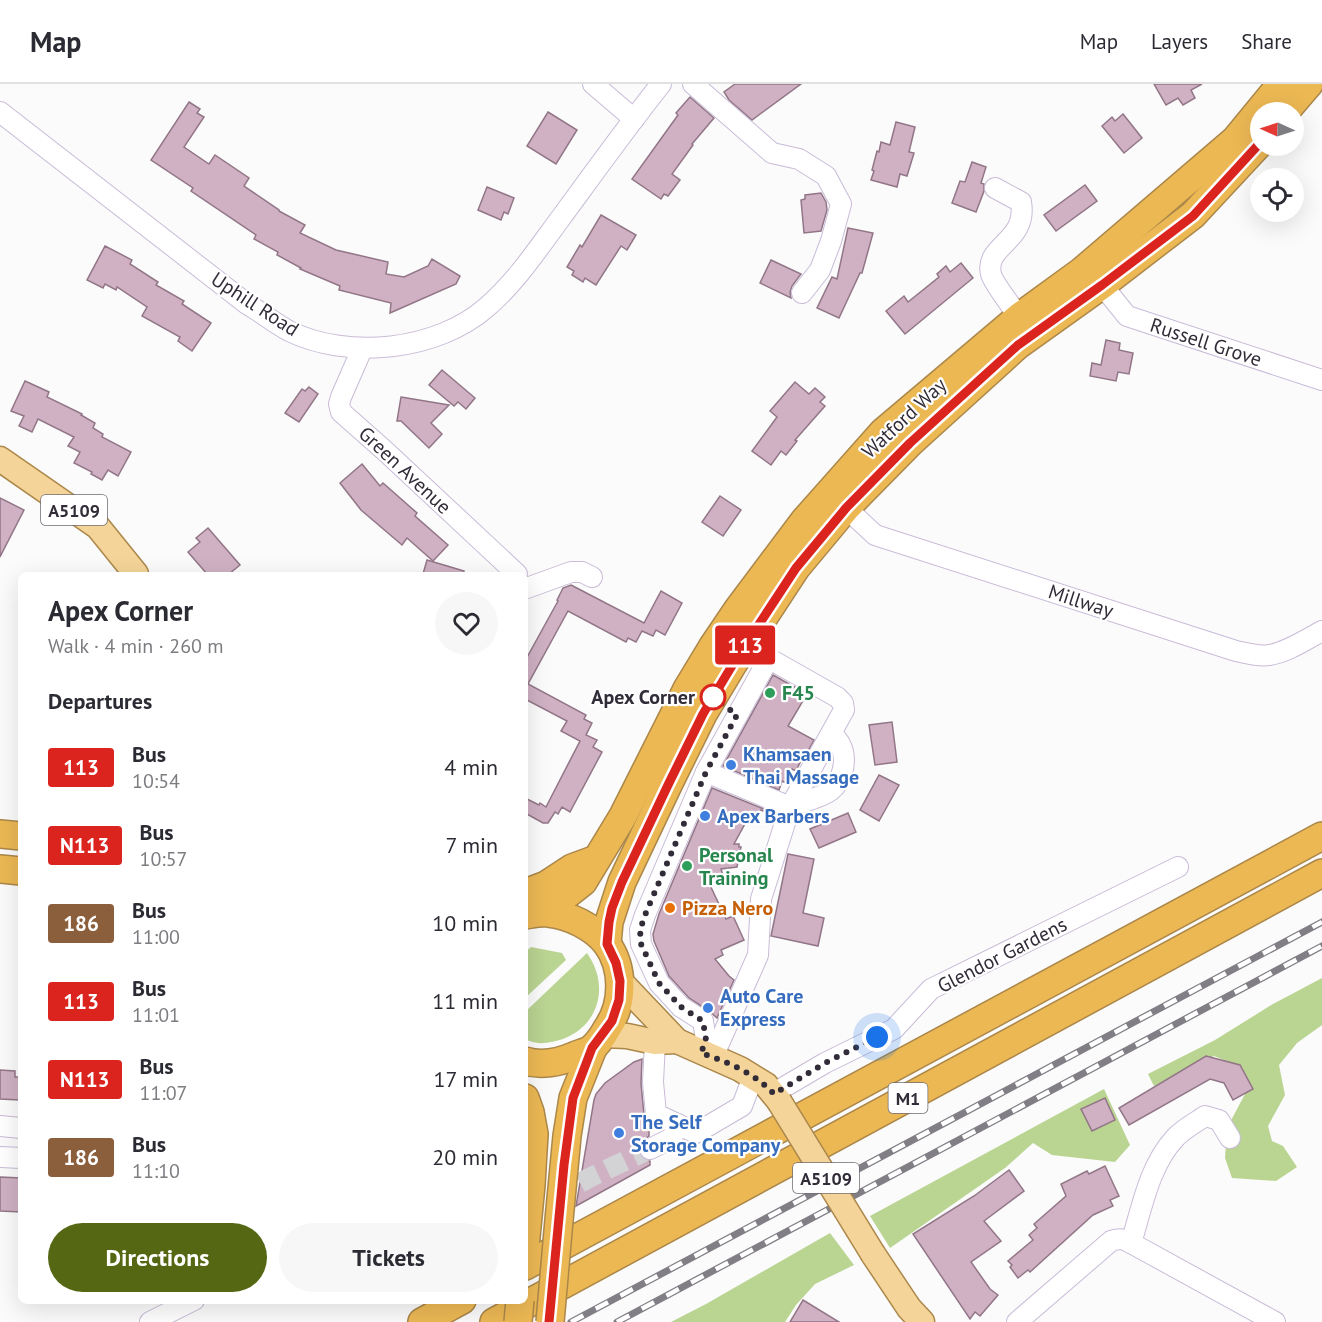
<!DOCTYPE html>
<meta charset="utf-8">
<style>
body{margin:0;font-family:"PT Sans",sans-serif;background:#f7f7f7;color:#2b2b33;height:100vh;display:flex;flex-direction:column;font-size:22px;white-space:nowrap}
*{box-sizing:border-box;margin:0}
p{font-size:20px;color:#7c7c81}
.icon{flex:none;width:33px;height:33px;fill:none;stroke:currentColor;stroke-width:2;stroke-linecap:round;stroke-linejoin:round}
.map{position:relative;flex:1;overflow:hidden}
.details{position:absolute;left:18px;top:488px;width:510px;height:732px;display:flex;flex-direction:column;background:#fff;border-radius:9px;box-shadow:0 6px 24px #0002}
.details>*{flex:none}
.badge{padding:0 12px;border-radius:4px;font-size:21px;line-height:39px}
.needle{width:39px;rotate:273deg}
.tools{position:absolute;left:1250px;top:18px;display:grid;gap:12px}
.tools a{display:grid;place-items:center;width:54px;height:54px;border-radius:50%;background:#fff;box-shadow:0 6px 24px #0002;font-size:30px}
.you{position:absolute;width:30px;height:30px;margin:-15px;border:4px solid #fff;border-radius:50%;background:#1a73e8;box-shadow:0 0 0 9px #1a73e833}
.map>.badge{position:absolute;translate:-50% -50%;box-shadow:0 0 0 3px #fff}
h2{padding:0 30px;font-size:22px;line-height:54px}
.round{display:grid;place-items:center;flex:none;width:63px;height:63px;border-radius:32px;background:#f7f7f7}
.head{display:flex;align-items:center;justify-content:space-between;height:102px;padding:0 30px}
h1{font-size:28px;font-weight:600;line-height:45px}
.button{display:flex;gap:12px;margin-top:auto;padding:12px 30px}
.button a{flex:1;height:69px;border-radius:36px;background:#556712;color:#fff;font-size:24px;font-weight:600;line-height:69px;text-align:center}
.button a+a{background:#f7f7f7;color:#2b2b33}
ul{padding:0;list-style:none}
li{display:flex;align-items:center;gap:18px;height:78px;padding:0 30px}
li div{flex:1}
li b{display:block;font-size:22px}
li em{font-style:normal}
li .badge{min-width:66px;font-weight:700;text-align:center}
header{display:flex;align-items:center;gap:36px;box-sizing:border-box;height:84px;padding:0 30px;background:#fff;border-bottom:2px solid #e1e1e2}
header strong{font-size:28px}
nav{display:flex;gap:33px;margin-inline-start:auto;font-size:21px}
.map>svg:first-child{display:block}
</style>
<header>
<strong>Map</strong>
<nav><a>Map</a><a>Layers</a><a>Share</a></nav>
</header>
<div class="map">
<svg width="1322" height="1238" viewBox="0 0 1322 1238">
<rect width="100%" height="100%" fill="#fbfbfb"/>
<g fill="#bad492">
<polygon points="531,863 562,869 566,876 525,914 525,868"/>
<path d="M 587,869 C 615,909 592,956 543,959 C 537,960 531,957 525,956 L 525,928 Z"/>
<polygon points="1322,894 1322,941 1297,959 1279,981 1285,1011 1268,1042 1272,1057 1283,1062 1297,1083 1276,1097 1232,1094 1225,1074 1227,1044 1245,1010 1241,983 1214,972 1154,1002 1148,990 1215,956 1273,920"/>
<polygon points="1104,1005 1130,1061 1115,1078 1052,1071 1033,1059 1005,1084 890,1164 870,1132"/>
<polygon points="830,1149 854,1181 815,1200 796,1221 785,1238 671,1238 706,1220"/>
</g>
<g fill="#cfb1c3" stroke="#927687" stroke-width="1.5">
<polygon points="735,0 801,0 752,36 729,16 724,8"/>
<polygon points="1154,0 1202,0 1191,6 1195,14 1183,21 1178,14 1166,21"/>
<polygon points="690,13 714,34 692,60 693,61 672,90 680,96 668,112 664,110 661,115 632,95 678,31 676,29"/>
<polygon points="189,18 200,25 197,29 204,33 184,63 209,80 215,71 249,94 244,102 279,126 279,127 305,141 300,149 336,166 388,178 386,190 404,193 428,182 432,175 460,192 456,200 390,229 391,219 339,206 340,202 300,185 301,184 277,171 278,168 254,155 256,151 191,107 193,104 151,76"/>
<polygon points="548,28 577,46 556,80 527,62"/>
<polygon points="1123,30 1142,54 1124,69 1102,42 1112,33 1115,37"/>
<polygon points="896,38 915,43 909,68 914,69 907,92 900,90 897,103 871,96 874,87 872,86 877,67 879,68 881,58 890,61"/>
<polygon points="972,78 986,83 981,99 984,100 984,107 976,128 952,119 960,97 965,98"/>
<polygon points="1085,101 1097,117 1056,147 1044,131"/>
<polygon points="487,103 514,114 508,130 504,128 501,136 478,126"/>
<polygon points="821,109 826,118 827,126 821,147 804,149 801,116 805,115 805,111"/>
<polygon points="601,131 636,151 627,166 621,162 596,201 585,194 583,198 572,191 574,187 567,183 580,161 582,163"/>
<polygon points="848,144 873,149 862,189 860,189 839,234 817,224 832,193 837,195"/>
<polygon points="105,162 132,176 130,180 158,198 156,201 184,217 182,220 211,239 192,267 178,257 180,253 142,232 147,223 117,203 116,206 105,200 103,204 87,196"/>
<polygon points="771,176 801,190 792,202 790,208 791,214 760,199"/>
<polygon points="961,179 973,194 905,250 886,227 904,212 908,218 939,193 937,190 946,182 950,188"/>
<polygon points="1106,256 1120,259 1119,266 1133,269 1129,290 1118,288 1116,297 1090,292 1092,279 1101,281"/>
<polygon points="442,286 475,314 466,325 458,318 454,322 429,301"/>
<polygon points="25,297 49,308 47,313 82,330 81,331 95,339 93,344 103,350 102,353 131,368 118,392 108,386 102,396 91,390 92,388 74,379 80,368 68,362 74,353 38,335 32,348 19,342 24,332 11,327"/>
<polygon points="795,298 809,310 815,304 825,313 820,318 825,322 795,356 797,357 786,371 781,367 771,381 752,367 777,333 770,327"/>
<polygon points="309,303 318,310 299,338 285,329 302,305 305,307"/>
<polygon points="401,313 449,321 431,339 442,350 429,364 401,337 397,337"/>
<polygon points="362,380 380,402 383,399 417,429 415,432 448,461 433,477 407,454 402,461 361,426 340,399"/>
<polygon points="720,412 741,426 723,452 702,438"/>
<polygon points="0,414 24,426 0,473"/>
<polygon points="208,444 240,481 229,490 207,490 188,468 200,458 196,454"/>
<polygon points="427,476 464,487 463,490 423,490"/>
<polygon points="571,501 644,539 661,507 682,519 665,551 656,546 653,552 642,547 636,558 628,554 626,558 568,527 528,600 586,631 584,635 592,639 586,651 597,656 593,663 602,668 570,728 562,723 558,730 555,728 548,739 543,739 525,729 525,714 539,721 540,719 546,723 580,657 561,647 567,637 525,615 525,577 558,517 557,516 563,504"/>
<polygon points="773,591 807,610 788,642 814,656 808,667 806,666 796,687 792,685 786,699 782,697 779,706 723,682"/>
<polygon points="892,638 897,678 875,681 869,641"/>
<polygon points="879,691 899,701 879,737 860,726"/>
<polygon points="712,704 764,725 763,727 761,726 759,732 751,729 734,760 739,760 739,763 741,763 737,783 721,785 724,795 709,799 726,835 733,832 744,856 721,866 723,871 715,875 729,892 734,896 717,934 709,927 689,914 669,892 654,857 653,850 659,830"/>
<polygon points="848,729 856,748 819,764 810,745"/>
<polygon points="788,770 814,775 803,829 824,834 818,862 771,852"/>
<polygon points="1206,972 1240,981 1253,1005 1233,1016 1224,999 1210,995 1129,1041 1119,1024"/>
<polygon points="642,975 641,999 644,1031 646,1036 649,1039 649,1052 640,1058 638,1065 639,1070 643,1075 650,1077 650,1081 576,1122 594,1016 596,1010 605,999 634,978"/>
<polygon points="0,986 15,987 15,993 21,993 21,1012 19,1012 19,1016 0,1015"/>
<polygon points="1105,1014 1115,1036 1092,1047 1081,1025"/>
<polygon points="1105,1082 1119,1112 1110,1116 1113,1122 1093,1131 1030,1188 1028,1186 1018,1194 1010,1183 1012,1181 1008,1177 1033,1156 1029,1151 1037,1144 1034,1140 1066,1112 1061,1100 1087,1087 1089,1090"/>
<polygon points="1009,1086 1024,1107 984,1137 1001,1157 971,1178 990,1205 998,1211 980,1232 975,1228 970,1235 913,1150 974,1112"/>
<polygon points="0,1093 21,1094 21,1128 0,1127"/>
<polygon points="803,1216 839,1238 790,1238"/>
</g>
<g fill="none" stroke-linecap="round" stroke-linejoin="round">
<polyline stroke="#d3d2d4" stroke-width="20" stroke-dasharray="20 10" stroke-linecap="butt" points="580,1099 589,1094 650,1065"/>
<defs>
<g id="minor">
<polyline points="593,0 634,35"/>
<polyline points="693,0 772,69 799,75 826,92 841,120 831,157 820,186 802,209"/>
<path d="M 0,28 L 247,220 C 261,228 274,239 289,247 C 348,276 437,267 487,223 C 516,198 537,166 560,135 C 593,90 626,44 661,0"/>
<path d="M 995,104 L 1021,118 C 1028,158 984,161 991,190 C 993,199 1013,224 1019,233"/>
<polyline points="1102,201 1127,232 1322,296"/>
<polyline points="362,265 341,313 339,320 341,328 384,366 517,490"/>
<path d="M 846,424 L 875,451 L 1236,567 C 1247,569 1258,573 1269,571 C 1286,569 1307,555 1322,547"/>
<polyline points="527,504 571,488 582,488 592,493"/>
<path d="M 706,688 L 790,723 C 800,719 822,713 830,707 C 843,697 848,675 840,660 C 838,656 834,652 832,649"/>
<polyline points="655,958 653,998 656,1030 696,1049 742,1022 753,993"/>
<polyline points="701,969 706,956 703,937 681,923 659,899 641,860 640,846 645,831 706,688 769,574"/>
<polyline points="713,973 758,871 761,815 790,723 844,626 843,619 837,613 745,561"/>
<polyline points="774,1009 825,979 894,945 931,905 1178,783"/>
<polyline points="0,1042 21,1044"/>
<polyline points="650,1065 672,1054 678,1040"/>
<polyline points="0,1073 21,1074"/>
<path d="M 1131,1159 C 1142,1124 1149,1082 1175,1054 C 1183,1045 1195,1039 1205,1032 L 1219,1036 L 1230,1054"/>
<polyline points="150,1238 194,1216"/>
<path d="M 1017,1238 L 1111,1157 C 1120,1154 1124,1155 1131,1159 L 1275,1238"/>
</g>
<g id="major">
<polyline points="0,375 98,443 136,490"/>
<polyline points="620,897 677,957 740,985 766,1001 779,1017"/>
<polyline points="603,951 627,952 655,958 677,957"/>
<polyline points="873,1170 909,1224 922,1238"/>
</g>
<g id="highway">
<polyline points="1285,28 1309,0"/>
<polyline points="0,750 21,752"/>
<polyline points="0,785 21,787"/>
<polyline points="525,809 546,801 572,784 591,777"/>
<polyline points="545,828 583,798 623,732 687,605 713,562 738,525 804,437 883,348 1019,233 1082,187 1235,56 1281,0"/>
<path d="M 525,831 C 532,830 541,828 548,829 C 569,831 594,843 607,860 C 624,884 624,919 608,943 C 604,950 598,960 591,965 C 587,968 580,969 574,972 C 560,978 541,982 525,977"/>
<polyline points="607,860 609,838 622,798 668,701 703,630 733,580 796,484 846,424 910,359 1018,261 1102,201 1193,131 1260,59"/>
<polyline points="525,1014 530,1028 534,1050 531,1101 525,1163"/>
<polyline points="559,1136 567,1052 573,1014 593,964"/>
<polyline points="525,1182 1322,752"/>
<polyline points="422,1238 462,1216"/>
<polyline points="494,1238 1322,789"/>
</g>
</defs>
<use href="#minor" stroke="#c9bbd7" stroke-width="22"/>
<use href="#major" stroke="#ab874a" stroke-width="27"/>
<use href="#highway" stroke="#ab874a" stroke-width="30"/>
<use href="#minor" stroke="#fff" stroke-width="20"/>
<use href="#major" stroke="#f4d498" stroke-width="24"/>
<use href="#highway" stroke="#ecb854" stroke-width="27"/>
<defs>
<g id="rail">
<polyline points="571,1238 1322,838"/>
<polyline points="617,1238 1322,862"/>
</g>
</defs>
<use href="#rail" stroke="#827e86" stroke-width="7"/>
<use href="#rail" stroke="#fff" stroke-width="4.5" stroke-dasharray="14" stroke-linecap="butt"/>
<defs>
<polyline id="major-bridge" points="779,1017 873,1170"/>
<g id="highway-bridge">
<polyline points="518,1238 520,1216"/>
<polyline points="550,1238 559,1136"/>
</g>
</defs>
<use href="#major-bridge" stroke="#ab874a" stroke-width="27" stroke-linecap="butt"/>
<use href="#highway-bridge" stroke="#ab874a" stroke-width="30" stroke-linecap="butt"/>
<use href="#major-bridge" stroke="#f4d498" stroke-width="24"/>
<use href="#highway-bridge" stroke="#ecb854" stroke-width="27"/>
</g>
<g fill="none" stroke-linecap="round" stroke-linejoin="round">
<defs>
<polyline id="line" points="549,1238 564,1081 573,1014 592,964 612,937 619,916 620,897 616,879 607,860 609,838 612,824 622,798 668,701 703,630 733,580 796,484 846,424 910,359 1018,261 1102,201 1193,132 1260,59"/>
</defs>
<use href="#line" stroke="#fff" stroke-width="14"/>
<use href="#line" stroke="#dc241f" stroke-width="9"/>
<path stroke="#322c38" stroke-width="6" stroke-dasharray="0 10.8" d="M 713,613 L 737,631 L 706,688 L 645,831 L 640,846 L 641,860 L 659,899 L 681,923 L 703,937 L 706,956 L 701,969 C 727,978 755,989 774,1010 L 825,979 L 877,953"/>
</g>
<g fill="#2e9e5b" stroke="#fff" stroke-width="2">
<circle cx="770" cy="609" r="6"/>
<circle cx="687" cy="782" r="6"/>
</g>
<circle fill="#fff" stroke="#dc241f" stroke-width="3" cx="713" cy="613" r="12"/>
<g fill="#3f7fe0" stroke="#fff" stroke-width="2">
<circle cx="731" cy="681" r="6"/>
<circle cx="705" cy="732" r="6"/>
<circle cx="708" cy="924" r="6"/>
<circle cx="619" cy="1049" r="6"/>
</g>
<circle fill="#e8710a" stroke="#fff" stroke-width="2" cx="670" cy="824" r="6"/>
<g text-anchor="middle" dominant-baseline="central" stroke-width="4.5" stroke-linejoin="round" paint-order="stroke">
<g fill="#fff" stroke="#706b74" stroke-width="1.5">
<rect x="41" y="411" width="66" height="30" rx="4.5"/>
<rect x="888.5" y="999" width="39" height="30" rx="4.5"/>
<rect x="793" y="1079" width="66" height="30" rx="4.5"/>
</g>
<g font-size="18" font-weight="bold" fill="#322c38">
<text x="74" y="426">A5109</text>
<text x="908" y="1014">M1</text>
<text x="826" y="1094">A5109</text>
</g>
<g font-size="20" fill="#322c38" stroke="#fff">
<text transform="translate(255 220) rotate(33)">Uphill Road</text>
<text transform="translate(1206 258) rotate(18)">Russell Grove</text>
<text transform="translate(904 334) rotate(-43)">Watford Way</text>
<text transform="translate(405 386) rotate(43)">Green Avenue</text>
<text transform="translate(1081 517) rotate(18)">Millway</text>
<text transform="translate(1002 871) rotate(-27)">Glendor Gardens</text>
</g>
<g font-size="20" font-weight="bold" fill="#27864d" stroke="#fff" text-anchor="start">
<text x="782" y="609">F45</text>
<text x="699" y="771">Personal<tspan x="699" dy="23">Training</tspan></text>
</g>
<g font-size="20" font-weight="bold" fill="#322c38" stroke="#fff" text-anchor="end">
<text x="695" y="613">Apex Corner</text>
</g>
<g font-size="20" font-weight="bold" fill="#366cbe" stroke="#fff" text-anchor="start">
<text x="743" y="670">Khamsaen<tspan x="743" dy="23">Thai Massage</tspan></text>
<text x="717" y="732">Apex Barbers</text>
<text x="720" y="912">Auto Care<tspan x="720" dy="23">Express</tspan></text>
<text x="631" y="1038">The Self<tspan x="631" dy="23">Storage Company</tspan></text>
</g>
<g font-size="20" font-weight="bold" fill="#c56008" stroke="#fff" text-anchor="start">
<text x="682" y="824">Pizza Nero</text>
</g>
</g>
</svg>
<div class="tools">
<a><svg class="needle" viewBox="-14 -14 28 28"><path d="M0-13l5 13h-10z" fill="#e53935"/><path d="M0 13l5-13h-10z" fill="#7c7c81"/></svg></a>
<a><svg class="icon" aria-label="locate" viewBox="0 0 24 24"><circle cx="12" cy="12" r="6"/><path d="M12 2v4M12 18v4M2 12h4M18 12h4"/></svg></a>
</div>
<div class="you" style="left:877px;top:953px"></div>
<b class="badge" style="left:745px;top:561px;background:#dc241f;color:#fff">113</b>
<section class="details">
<div class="head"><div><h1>Apex Corner</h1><p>Walk · 4 min · 260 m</p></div><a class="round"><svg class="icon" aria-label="heart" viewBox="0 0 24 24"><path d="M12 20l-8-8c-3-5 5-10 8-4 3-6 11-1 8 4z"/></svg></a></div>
<h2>Departures</h2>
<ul>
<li><span class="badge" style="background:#dc241f;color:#fff">113</span><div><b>Bus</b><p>10:54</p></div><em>4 min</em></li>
<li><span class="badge" style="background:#dc241f;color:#fff">N113</span><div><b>Bus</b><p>10:57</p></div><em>7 min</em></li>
<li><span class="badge" style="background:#8b5e3c;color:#fff">186</span><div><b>Bus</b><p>11:00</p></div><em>10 min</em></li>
<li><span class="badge" style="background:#dc241f;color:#fff">113</span><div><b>Bus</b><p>11:01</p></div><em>11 min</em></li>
<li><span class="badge" style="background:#dc241f;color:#fff">N113</span><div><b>Bus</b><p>11:07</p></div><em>17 min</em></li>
<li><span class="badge" style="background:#8b5e3c;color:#fff">186</span><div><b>Bus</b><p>11:10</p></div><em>20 min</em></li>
</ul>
<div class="button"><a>Directions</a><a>Tickets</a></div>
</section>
</div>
